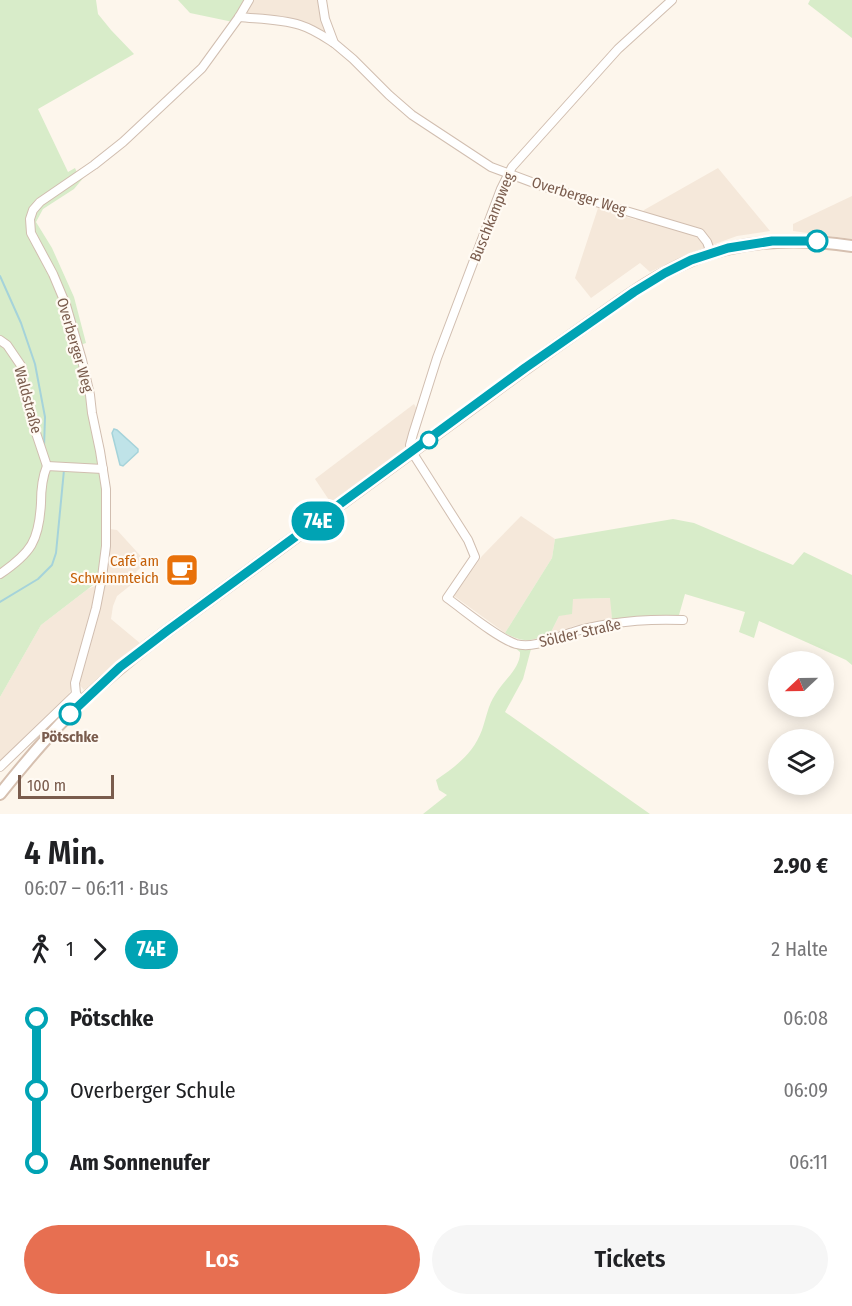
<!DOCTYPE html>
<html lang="de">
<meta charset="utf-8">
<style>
body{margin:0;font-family:"Fira Sans Condensed",sans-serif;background:#f6f6f6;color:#202124;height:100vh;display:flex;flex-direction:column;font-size:22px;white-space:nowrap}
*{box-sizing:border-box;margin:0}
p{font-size:20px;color:#757577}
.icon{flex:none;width:33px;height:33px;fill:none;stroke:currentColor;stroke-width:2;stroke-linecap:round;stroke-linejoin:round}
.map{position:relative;height:814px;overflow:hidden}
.sheet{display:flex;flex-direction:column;background:#fff;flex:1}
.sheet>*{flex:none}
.badge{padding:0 12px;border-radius:20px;font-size:21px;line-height:39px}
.needle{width:39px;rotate:248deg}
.tools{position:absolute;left:768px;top:651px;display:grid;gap:12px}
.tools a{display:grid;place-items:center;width:66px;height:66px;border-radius:50%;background:#fff;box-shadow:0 3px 15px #0003;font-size:30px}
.scale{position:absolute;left:18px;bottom:15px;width:96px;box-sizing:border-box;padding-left:6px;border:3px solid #7a5c4d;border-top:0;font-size:16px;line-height:21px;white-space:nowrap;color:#7a5c4d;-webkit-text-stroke:4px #fffaf3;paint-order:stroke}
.map>.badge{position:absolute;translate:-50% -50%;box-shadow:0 0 0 3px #fff}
.legs{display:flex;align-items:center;gap:9px;height:66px;padding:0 24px;font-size:20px}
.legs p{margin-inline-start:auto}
.head{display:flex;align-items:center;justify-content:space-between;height:102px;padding:0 24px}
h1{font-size:33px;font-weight:600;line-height:45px}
.button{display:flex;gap:12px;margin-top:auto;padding:12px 24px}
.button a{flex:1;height:69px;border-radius:36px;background:#e76f51;color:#fff;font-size:24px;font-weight:600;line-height:69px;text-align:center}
.button a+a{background:#f6f6f6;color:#202124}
ul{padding:0 24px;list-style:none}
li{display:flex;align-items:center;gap:21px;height:72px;font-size:22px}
li i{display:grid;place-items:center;width:9px;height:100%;margin:0 8px;background:currentColor}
li i::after{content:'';width:15px;height:15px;margin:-8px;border:4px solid;border-radius:50%;background:#fff}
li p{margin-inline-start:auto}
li:first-child i{background:linear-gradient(#0000 50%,currentColor 0)}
li:last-child i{background:linear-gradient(currentColor 50%,#0000 0)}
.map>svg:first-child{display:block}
</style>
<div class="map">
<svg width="852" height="814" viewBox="0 0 852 814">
<rect width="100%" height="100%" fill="#fdf6ec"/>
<g fill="#f5e8da">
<polygon points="251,0 321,0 326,33 324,35 318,31 242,16"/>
<polygon points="718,168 770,231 737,236 690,253 650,272 640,263 591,298 575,278 598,208 636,220 644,210"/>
<polygon points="852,196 852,239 793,231 793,224"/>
<polygon points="414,404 418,411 408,449 333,506 315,479"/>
<polygon points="521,516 555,539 552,558 505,633 454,596 482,556"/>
<polygon points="110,529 117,530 146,562 136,572 141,577 117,596 113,606 111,619 141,644 84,690 79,684 72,685 68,698 0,763 0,697 41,625 88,589 104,582"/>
<polygon points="611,598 612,619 574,626 550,634 559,616 573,599"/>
</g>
<g fill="#d8ecc9">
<polygon points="0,0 96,0 98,14 111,30 134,54 38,109 68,172 75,168 78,175 39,201 28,219 52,275 81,360 102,467 48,465 44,457 22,367 0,339"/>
<polygon points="178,0 247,0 233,22 190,13"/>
<polygon points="810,0 852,0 852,38 808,4"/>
<polygon points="80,177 84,177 74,189 43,209 36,222 52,248 74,297 86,343 80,345 32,233 31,219 41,203"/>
<polygon points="0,341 21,368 46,465 39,522 24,555 0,572"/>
<path d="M 48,467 L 101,472 C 107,508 102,546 97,582 L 41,625 L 0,697 L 0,576 L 37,539 Z"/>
<path d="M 673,519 L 694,523 L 793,565 L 804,552 L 852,575 L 852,665 L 846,660 L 759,621 L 754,638 L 739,632 L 745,612 L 685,594 L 679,615 L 612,619 L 610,598 L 573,599 L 572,614 L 559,616 L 550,634 C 530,641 525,644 505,633 L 552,558 L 555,539 Z"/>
<path d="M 514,647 L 531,649 L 523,679 L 505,712 L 650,814 L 423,814 L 447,795 L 439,790 L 436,780 C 456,766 473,754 482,730 C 486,719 488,705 495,695 C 502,682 521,668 520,652 Z"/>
</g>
<polygon fill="#bfe3e8" stroke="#a5d3da" stroke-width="1.5" points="114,429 117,430 138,449 138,452 123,466 120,465 112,433"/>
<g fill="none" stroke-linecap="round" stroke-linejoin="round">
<g stroke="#a5d3da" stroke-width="2">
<polyline points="0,276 21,323 35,364 45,417 44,447"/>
<polyline points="0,602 38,579 52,565 56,553 64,470"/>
</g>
<defs>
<g id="street">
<polyline points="322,0 325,19 334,43 353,59 389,95 412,115 491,167 542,186 700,233 707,242 711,253"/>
<path d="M 672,0 L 618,49 L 512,167 L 501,189 L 437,358 L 413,434 L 410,445 L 412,452 L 468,540 L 475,557 L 447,598 C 464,610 497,638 516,644 C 535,649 555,637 573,632 C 585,628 597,626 609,624 C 634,620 658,619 683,620"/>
<path d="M 239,17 C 259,19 281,19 300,25 C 313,29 323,36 334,43"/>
<polyline points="0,340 7,345 22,367 23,383 31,418 47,466"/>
<path d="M 0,574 C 31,553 39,541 41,503 C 41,490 42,478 47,466 L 103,469"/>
<polyline points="82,702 76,694 75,683 96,608 102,577 106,546 106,489 100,451 92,413 90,395 82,360 66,305 53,274 31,233 30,219 33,210 40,202 94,165 123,142 202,68 239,17 249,0"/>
<polyline points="0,767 76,694"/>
</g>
<path id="secondary" d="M 0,794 C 15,775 31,756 47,738 C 83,698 124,663 167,631 C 273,553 379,476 485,398 C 521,371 558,345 595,319 C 626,297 657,274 692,260 C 743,239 798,238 852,246"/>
</defs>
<use href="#street" stroke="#d1beb0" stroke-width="10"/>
<use href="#secondary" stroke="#d6c0b0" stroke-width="14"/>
<use href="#street" stroke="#fff" stroke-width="8"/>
<use href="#secondary" stroke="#fff" stroke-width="10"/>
</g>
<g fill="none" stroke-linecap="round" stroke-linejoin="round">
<defs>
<polyline id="line-1" points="70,714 120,667 167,631 525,368 634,292 665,273 691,260 728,248 772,241 817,241"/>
</defs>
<use href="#line-1" stroke="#fff" stroke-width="14"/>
<use href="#line-1" stroke="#00a3b4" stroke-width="9"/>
</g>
<defs>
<symbol id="cafe-square" viewBox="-11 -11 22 22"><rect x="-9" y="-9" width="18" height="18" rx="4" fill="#e8710a" stroke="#fffaf3"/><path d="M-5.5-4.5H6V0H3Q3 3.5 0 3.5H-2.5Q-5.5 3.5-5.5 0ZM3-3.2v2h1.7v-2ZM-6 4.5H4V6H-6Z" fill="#fff"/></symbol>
</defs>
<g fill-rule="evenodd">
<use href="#cafe-square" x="163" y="551" width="38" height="38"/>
</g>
<g fill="#fff" stroke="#00a3b4" stroke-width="3">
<circle cx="817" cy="241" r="10"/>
<circle cx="429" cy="440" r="8"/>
<circle cx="70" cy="714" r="10"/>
</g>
<g text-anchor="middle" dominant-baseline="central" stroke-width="4.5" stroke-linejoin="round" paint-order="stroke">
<g font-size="15" fill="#7a5c4d" stroke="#fffaf3">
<text transform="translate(579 196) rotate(17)">Overberger Weg</text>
<text transform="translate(492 217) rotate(-68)">Buschkampweg</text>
<text transform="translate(75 345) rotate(74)">Overberger Weg</text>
<text transform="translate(28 400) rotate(75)">Waldstraße</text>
<text transform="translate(580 633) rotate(-13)">Sölder Straße</text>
</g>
<g font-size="15" fill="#c56008" stroke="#fffaf3" text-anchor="end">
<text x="159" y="561">Café am<tspan x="159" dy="17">Schwimmteich</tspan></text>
</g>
<g font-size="15" font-weight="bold" fill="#7a5c4d" stroke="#fffaf3">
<text x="70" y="737">Pötschke</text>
</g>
</g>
</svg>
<div class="tools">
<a><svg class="needle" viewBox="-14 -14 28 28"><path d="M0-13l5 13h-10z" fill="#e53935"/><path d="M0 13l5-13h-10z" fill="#757577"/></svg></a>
<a><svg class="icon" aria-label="layers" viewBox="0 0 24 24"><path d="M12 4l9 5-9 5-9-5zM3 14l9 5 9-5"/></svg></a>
</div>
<div class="scale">100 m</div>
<b class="badge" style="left:318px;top:521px;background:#00a3b4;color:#fff">74E</b>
</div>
<section class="sheet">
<div class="head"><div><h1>4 Min.</h1><p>06:07 – 06:11 · Bus</p></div><b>2.90 €</b></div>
<div class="legs"><svg class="icon" aria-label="walk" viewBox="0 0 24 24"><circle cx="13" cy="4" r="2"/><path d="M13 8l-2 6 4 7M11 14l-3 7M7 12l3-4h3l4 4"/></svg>1<svg class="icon" aria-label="forward" viewBox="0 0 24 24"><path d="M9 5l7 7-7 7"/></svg><b class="badge" style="background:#00a3b4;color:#fff">74E</b><p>2 Halte</p></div>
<ul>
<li><i style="color:#00a3b4"></i><b>Pötschke</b><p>06:08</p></li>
<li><i style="color:#00a3b4"></i><span>Overberger Schule</span><p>06:09</p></li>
<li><i style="color:#00a3b4"></i><b>Am Sonnenufer</b><p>06:11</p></li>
</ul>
<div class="button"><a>Los</a><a>Tickets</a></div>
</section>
